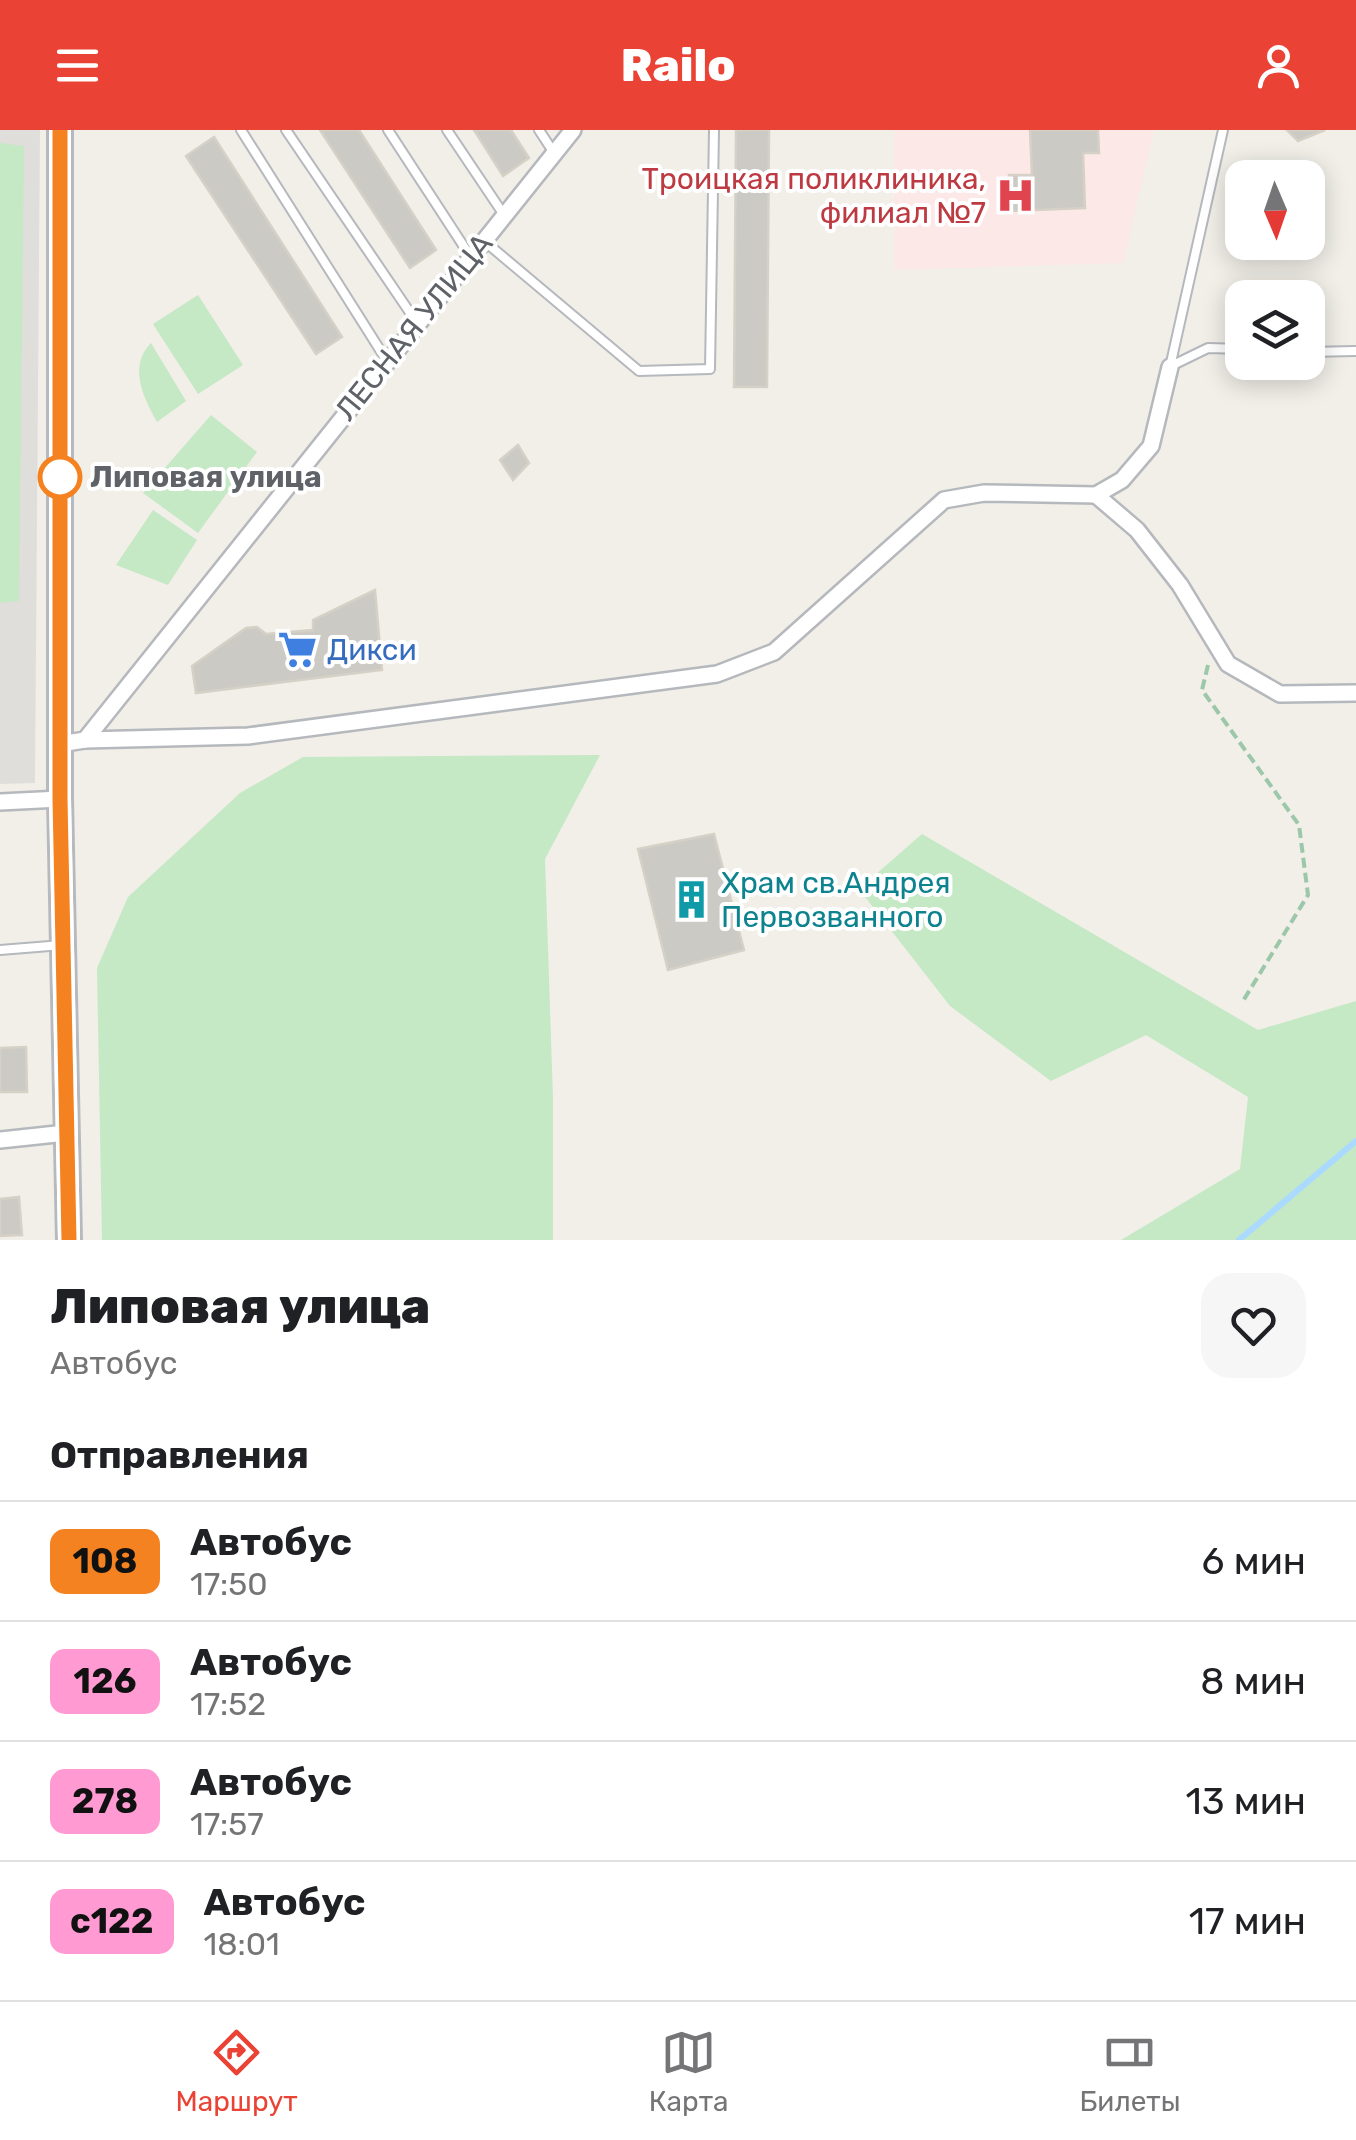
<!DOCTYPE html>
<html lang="ru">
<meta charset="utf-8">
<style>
body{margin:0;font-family:Rubik,sans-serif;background:#f6f6f6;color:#202124;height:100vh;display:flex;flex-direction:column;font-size:38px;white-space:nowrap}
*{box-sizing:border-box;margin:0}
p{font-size:32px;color:#757577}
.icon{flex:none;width:55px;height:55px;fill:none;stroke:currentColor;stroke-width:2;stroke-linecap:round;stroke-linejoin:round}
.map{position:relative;height:1110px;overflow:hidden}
.sheet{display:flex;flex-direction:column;background:#fff;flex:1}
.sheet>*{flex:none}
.badge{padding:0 20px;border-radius:15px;font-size:35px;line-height:65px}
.needle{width:65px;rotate:178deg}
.tools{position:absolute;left:1225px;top:30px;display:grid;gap:20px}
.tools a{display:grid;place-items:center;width:100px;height:100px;border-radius:20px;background:#fff;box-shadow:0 5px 25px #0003;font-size:50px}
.map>.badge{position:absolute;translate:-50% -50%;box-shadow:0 0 0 5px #fff}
h2{padding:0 50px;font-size:38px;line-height:90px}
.round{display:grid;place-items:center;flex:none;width:105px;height:105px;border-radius:30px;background:#f6f6f6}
.summary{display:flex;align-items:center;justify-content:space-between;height:170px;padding:0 50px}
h1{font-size:48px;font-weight:800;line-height:75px}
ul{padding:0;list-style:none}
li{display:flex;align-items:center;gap:30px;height:120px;padding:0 50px;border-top:2px solid #e0e0e0}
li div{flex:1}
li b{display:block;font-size:38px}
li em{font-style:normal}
li .badge{min-width:110px;font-weight:700;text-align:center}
header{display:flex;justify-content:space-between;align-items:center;height:130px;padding:0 50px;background:#ea4335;color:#fff;font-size:45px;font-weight:800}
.menu{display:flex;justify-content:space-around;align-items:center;height:140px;border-top:2px solid #e0e0e0;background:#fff;font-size:28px;color:#757577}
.menu a{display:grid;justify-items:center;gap:5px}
.menu .on{color:#ea4335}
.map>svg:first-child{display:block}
</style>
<header><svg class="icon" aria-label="menu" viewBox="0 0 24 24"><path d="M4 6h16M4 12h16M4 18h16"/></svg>Railo<svg class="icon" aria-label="person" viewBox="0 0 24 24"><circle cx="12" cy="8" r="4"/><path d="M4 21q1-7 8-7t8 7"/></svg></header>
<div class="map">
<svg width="1356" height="1110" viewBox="0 0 1356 1110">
<rect width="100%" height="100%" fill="#f1efe8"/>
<polygon fill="#e0deda" points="0,0 40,0 35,653 0,654"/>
<polygon fill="#fce8e6" points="894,0 1154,0 1123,133 894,140"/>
<g fill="#c5e8c5">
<polygon points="0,13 24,16 19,471 0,473"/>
<polygon points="198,165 243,235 198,264 153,194"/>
<path d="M 151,213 L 186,271 L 157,292 C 143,267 128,236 151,213 Z"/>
<polygon points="211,285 257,322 198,403 143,363"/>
<polygon points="153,380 197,410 168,455 116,435"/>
<polygon points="600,625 545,729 553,968 553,1110 102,1110 97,838 128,767 240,663 303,627"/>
<polygon points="922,704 1258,900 1356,871 1356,1110 1121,1110 1240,1039 1248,967 1146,905 1051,951 950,876 859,759"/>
</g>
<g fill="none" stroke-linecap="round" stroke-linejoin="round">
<polyline stroke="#aadaff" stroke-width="6" points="1239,1110 1356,1011"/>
</g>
<g fill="#cccac5" stroke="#d6d1c6" stroke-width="2.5">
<polygon points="320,0 359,0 436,120 410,138"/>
<polygon points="474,0 511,0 529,28 503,46"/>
<polygon points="736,0 769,0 767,257 734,257"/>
<polygon points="1030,0 1098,0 1099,23 1083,23 1085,78 1011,81 1009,45 1032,45"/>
<polygon points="1287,0 1325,0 1298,11"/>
<polygon points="214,7 342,207 316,224 186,26"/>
<polygon points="518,315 529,333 513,350 500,330"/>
<polygon points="375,460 382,540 196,563 192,536 246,498 257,497 266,504 313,500 313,490"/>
<polygon points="714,704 744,820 668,840 638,719"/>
<polygon points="26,917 27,962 0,962 0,918"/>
<polygon points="19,1067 22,1105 0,1106 0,1069"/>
</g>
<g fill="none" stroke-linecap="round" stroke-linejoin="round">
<defs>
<g id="lane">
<polyline points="241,0 387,231"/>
<polyline points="286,0 417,193"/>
<polyline points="388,0 470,126"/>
<polyline points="447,0 504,85"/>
<polyline points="539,0 554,23"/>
<polyline points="483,110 639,241 710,239 714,0"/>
<polyline points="1308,222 1356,221"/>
<polyline points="1171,236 1208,218 1242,219"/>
<polyline points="1170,237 1223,0"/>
<polyline points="0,820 62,815"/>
</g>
<g id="street">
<polyline points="1096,365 1137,400 1180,455 1228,534 1280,564 1356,563"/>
<polyline points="85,610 248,606 717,544 774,522 944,370 984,363 1096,365 1122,350 1151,316 1170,237"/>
<polyline points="60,614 85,610 573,0"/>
<polyline points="0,672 60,669"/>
<polyline points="0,1010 66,1003"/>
</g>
<polyline id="secondary" points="60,0 60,669 69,1110"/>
</defs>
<use href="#lane" stroke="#b5b8bc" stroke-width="12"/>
<use href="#street" stroke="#b5b8bc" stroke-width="20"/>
<use href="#secondary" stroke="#b6babf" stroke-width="28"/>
<polyline stroke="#9cc7a9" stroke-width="4" stroke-dasharray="10 5" stroke-linecap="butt" points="1208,535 1202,560 1299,695 1308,765 1243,871"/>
<use href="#lane" stroke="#fff" stroke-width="8"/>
<use href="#street" stroke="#fff" stroke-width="15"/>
<use href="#secondary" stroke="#fff" stroke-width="22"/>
</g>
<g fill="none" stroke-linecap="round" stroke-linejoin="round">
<defs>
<polyline id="line" points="60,0 60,669 69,1110"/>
</defs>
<use href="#line" stroke="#fff" stroke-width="22"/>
<use href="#line" stroke="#f58220" stroke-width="15"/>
</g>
<defs>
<symbol id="hospital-bare" viewBox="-9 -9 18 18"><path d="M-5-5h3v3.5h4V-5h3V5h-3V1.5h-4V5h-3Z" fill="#e0444e" stroke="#fff" stroke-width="2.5" paint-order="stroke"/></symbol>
<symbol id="supermarket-bare" viewBox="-9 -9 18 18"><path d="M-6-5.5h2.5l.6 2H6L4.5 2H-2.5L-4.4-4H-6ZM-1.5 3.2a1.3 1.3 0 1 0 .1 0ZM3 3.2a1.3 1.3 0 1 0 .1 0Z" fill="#3f7fe0" stroke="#fff" stroke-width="2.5" paint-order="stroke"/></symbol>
<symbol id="building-bare" viewBox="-9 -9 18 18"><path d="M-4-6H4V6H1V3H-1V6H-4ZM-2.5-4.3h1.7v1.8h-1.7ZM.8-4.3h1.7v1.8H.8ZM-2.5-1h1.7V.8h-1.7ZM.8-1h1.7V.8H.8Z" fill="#0f9aa8" stroke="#fff" stroke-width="2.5" paint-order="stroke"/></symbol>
</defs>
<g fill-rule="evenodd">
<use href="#hospital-bare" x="988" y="38" width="55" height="55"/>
<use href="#supermarket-bare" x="270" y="492" width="55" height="55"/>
<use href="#building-bare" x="664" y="742" width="55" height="55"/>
</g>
<circle fill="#fff" stroke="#f58220" stroke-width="5" cx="60" cy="347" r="20"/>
<g text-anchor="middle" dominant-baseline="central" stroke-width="8" stroke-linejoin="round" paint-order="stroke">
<g font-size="30" fill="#be3a42" stroke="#fff" text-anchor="end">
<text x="986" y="49">Троицкая поликлиника,<tspan x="986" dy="34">филиал №7</tspan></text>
</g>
<g font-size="30" fill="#5f6368" stroke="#fff">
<text transform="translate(414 197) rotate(-51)">ЛЕСНАЯ УЛИЦА</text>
</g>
<g font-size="30" font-weight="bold" fill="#5f6368" stroke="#fff" text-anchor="start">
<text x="90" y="347">Липовая улица</text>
</g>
<g font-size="30" fill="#366cbe" stroke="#fff" text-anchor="start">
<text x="327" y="520">Дикси</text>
</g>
<g font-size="30" fill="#0d838f" stroke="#fff" text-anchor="start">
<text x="721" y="753">Храм св.Андрея<tspan x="721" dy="34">Первозванного</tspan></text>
</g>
</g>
</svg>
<div class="tools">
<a><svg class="needle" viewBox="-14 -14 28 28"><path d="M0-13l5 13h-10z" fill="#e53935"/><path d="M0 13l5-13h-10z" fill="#757577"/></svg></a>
<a><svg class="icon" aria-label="layers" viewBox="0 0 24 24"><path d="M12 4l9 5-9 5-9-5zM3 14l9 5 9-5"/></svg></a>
</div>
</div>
<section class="sheet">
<div class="summary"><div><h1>Липовая улица</h1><p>Автобус</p></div><a class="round"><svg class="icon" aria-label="heart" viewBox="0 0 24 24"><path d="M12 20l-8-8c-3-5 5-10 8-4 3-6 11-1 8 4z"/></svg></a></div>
<h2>Отправления</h2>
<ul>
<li><span class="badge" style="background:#f58220;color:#111">108</span><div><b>Автобус</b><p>17:50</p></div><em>6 мин</em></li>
<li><span class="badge" style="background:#ff9ad2;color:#111">126</span><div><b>Автобус</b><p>17:52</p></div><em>8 мин</em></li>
<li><span class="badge" style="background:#ff9ad2;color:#111">278</span><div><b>Автобус</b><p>17:57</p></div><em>13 мин</em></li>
<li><span class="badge" style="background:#ff9ad2;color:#111">с122</span><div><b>Автобус</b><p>18:01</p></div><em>17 мин</em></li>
</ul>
</section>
<nav class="menu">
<a class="on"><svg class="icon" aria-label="directions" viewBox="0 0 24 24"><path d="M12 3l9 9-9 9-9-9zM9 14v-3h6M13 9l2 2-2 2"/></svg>Маршрут</a>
<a><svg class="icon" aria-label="map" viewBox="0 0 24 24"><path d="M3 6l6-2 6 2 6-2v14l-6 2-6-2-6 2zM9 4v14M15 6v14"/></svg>Карта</a>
<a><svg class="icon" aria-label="tickets" viewBox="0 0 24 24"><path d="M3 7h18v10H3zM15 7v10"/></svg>Билеты</a>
</nav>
